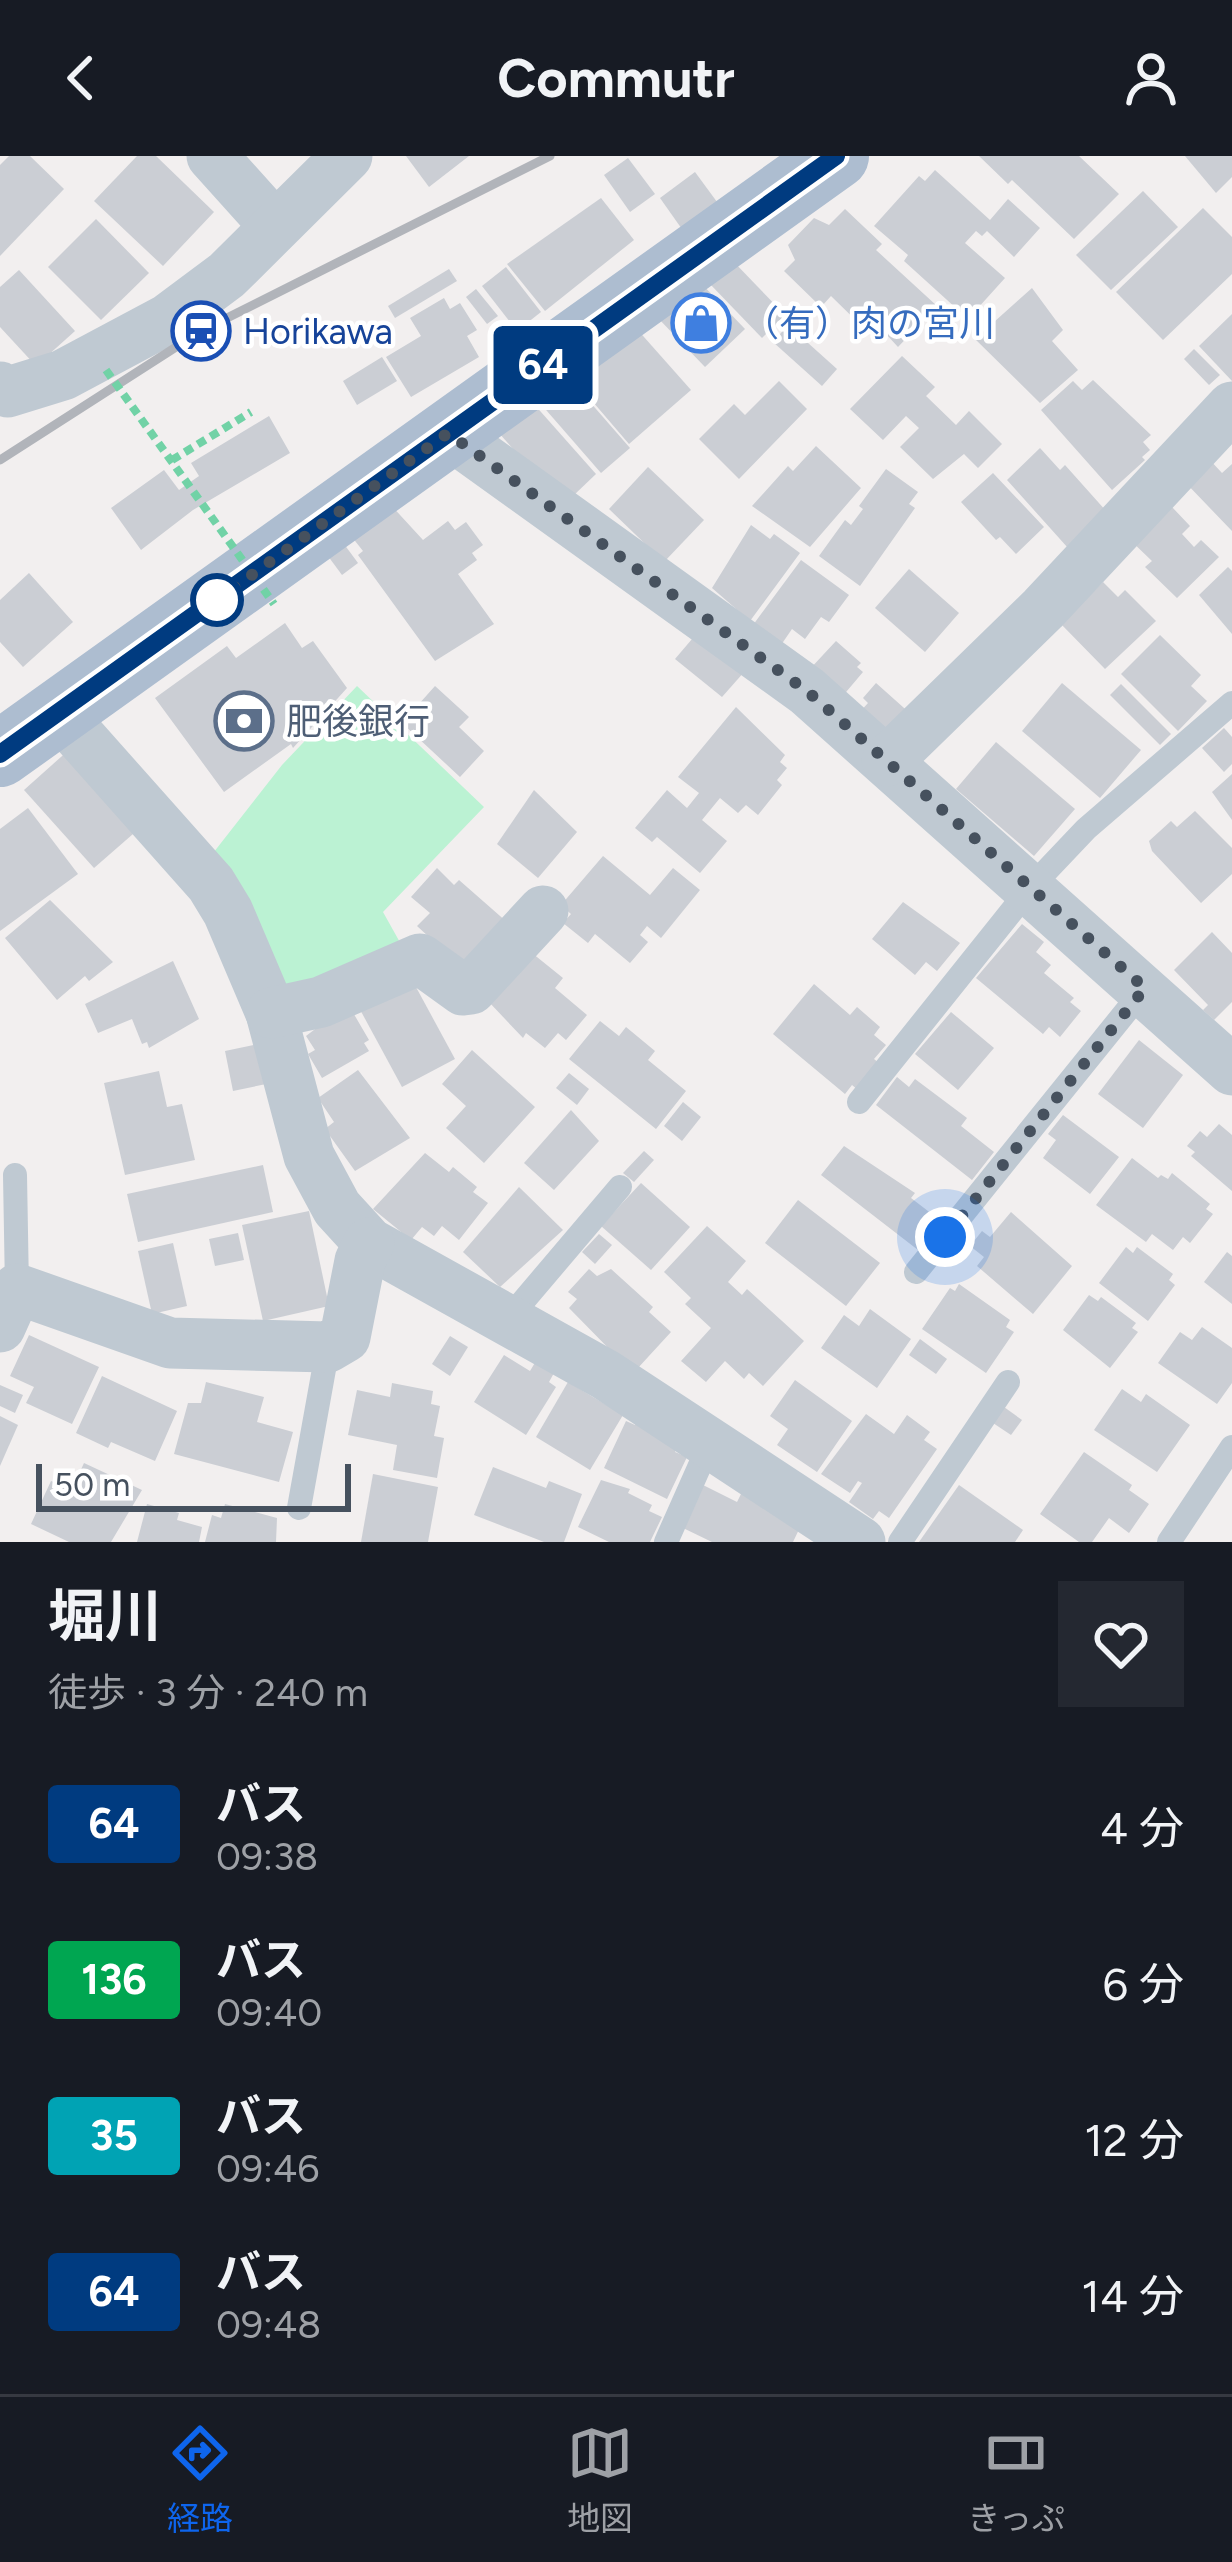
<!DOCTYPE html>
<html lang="ja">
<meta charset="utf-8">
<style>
body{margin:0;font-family:Figtree,"Noto Sans JP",sans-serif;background:#242831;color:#f1f3f6;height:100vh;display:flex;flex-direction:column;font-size:45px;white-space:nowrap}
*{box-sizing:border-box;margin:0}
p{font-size:39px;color:#9ea1a6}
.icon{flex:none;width:66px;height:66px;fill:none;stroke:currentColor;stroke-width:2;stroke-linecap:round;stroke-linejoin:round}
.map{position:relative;height:1386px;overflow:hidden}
.sheet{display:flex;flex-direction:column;background:#171b24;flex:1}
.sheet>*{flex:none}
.badge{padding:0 24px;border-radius:9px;font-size:42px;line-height:78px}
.scale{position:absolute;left:36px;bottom:30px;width:315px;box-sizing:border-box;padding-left:12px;border:6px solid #46515e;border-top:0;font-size:33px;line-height:42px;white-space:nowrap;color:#46515e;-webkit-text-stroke:9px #fff;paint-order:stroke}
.you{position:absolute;width:60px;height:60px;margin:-30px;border:9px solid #fff;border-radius:50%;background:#1a73e8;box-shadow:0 0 0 18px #1a73e833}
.map>.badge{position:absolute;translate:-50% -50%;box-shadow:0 0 0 6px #fff}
.round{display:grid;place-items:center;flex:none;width:126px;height:126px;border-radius:0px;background:#242831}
.overview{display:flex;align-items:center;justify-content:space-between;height:204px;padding:0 48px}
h1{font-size:57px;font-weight:700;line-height:90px}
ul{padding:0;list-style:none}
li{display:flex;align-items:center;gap:36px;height:156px;padding:0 48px}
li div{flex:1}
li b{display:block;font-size:45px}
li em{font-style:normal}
li .badge{min-width:132px;font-weight:700;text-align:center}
header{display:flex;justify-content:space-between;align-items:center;height:156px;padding:0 48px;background:#171b24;font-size:54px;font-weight:700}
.tabs{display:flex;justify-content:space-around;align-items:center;height:168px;border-top:3px solid #363941;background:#171b24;font-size:33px;color:#9ea1a6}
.tabs a{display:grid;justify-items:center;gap:6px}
.tabs .selected{color:#0e65ed}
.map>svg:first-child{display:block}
</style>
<header><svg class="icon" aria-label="back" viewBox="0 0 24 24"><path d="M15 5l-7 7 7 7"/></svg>Commutr<svg class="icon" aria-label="person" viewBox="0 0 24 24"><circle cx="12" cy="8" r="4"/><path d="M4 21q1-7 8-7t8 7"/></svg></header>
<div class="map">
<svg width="1232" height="1386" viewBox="0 0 1232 1386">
<rect width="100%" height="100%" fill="#f2efef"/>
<polygon fill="#bbf2d3" points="357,530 484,651 383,756 402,790 323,830 276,831 210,701 282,609"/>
<g fill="#cbced4">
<polygon points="9,0 30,0 64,33 0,100 0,9"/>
<polygon points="137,0 156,0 214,56 163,110 94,45"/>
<polygon points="406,0 469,0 429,31"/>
<polygon points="979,0 1079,0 1119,38 1074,83 1012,24 1008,28"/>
<polygon points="1185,0 1232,0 1232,21 1216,37"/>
<polygon points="628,2 655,38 630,56 604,19"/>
<polygon points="935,14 990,64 1008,43 1040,72 1014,101 987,75 982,80 976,75 965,87 1005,122 968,163 904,105 908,99 874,70 919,20 925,25"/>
<polygon points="695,16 720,50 684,76 660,42"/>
<polygon points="1143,35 1178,71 1111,134 1076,99"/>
<polygon points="601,42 634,84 545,155 507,108"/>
<polygon points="1203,52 1232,81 1232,118 1163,184 1116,136"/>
<polygon points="845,53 882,88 876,94 937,150 898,191 886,178 878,186 831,140 821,151 784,115 795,104 788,89 814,62 829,69"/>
<polygon points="96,63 149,117 101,164 48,111"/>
<polygon points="732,104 785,159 762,182 709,127"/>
<polygon points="506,111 541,156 517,175 482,130"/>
<polygon points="449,113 457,125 395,162 388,150"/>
<polygon points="19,114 75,175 36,210 0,171 0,131"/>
<polygon points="697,123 745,173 705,211 657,161"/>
<polygon points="1032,132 1063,174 1052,185 1078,214 1040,247 975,183"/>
<polygon points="476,133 498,160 487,168 466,141"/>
<polygon points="444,142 450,153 460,147 477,174 467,180 479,201 411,241 386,201 421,180 410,162"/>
<polygon points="1232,158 1232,225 1199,190"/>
<polygon points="788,169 837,213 822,230 773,186"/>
<polygon points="636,172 691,234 629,288 575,225"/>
<polygon points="1194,193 1220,219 1209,229 1184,203"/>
<polygon points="902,200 935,231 926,240 956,269 969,255 1002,288 978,312 964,298 933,323 900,291 919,272 906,260 883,284 850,253"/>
<polygon points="382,201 397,225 357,249 343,225"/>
<polygon points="569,222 630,292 601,317 540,247"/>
<polygon points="1093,224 1151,279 1143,286 1150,294 1142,301 1145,304 1112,334 1041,254 1073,225 1082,234"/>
<polygon points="779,225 807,253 739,323 699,283 734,248 745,259"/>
<polygon points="533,247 596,318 574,339 522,303 499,277"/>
<polygon points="269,260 290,297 193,354 141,394 111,352 164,314 179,334 199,320 191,307"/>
<polygon points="816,290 861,332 810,391 752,350 788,310 793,315"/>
<polygon points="1040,292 1060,314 1065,309 1107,356 1068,392 1007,324"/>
<polygon points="1208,302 1222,317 1232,308 1232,375 1184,325"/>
<polygon points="648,311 704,364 664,406 609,353"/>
<polygon points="886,313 918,336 909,348 915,352 860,430 819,400 845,364 851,369 863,353 859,350"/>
<polygon points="993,317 1044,371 1016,398 1000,381 996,384 961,346"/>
<polygon points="389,347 423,384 448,365 455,374 466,366 483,389 472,397 477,404 458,418 494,468 435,505 358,399 363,395 348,376"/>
<polygon points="1172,351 1190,370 1182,378 1194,391 1201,384 1219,401 1177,442 1145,411 1152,405 1126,380"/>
<polygon points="751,369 770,383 774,378 800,397 750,465 712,432"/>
<polygon points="341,384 358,407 342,419 325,396"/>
<polygon points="801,404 849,439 829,466 821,461 805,483 792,473 781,489 753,469"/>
<polygon points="1228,411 1232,415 1232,478 1199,439"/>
<polygon points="909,413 959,457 925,496 875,452"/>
<polygon points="29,417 73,466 23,511 0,486 0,444"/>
<polygon points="1103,426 1118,441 1125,434 1156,465 1105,513 1061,468"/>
<polygon points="285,467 302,492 313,485 347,532 293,592 291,588 224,636 155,542 227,490 236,502"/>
<polygon points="698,476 745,515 722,541 675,503"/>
<polygon points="1160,479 1201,519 1191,530 1207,545 1178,575 1121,518"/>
<polygon points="836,485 861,507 857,511 863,516 841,542 809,514"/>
<polygon points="876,527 913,560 891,586 859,557 868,547 863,542"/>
<polygon points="1062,527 1141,594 1100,642 1022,575"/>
<polygon points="1121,528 1171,578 1160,589 1110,539"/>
<polygon points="435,530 469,561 459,571 484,595 460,621 402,567"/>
<polygon points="736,551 785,599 780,606 787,612 777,624 782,629 758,659 746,649 738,657 720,642 702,664 727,685 700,717 657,681 652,686 635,672 667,634 687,652 699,637 678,621"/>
<polygon points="1224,572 1232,581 1232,608 1224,616 1202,592"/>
<polygon points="996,586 1075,653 1034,700 956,633"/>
<polygon points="71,592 141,671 94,712 24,634"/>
<polygon points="1232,618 1232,664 1212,636"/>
<polygon points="534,634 577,676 538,722 497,688"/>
<polygon points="28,652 78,718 0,775 0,673"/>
<polygon points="1195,655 1232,692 1232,718 1201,747 1152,695 1149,685 1171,665 1177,671"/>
<polygon points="603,700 650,739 673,712 700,734 661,782 647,770 640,779 648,786 630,807 595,778 588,787 563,767 571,758 561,749"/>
<polygon points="437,712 454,729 459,724 508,767 465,814 417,770 430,757 411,741"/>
<polygon points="50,744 113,806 89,825 85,820 57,844 5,782"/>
<polygon points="903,746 960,787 937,815 926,806 915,819 872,783"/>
<polygon points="1022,768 1044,786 1036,796 1051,809 1044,817 1074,842 1070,846 1081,855 1060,881 1049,871 1043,878 976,822"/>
<polygon points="1212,776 1232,797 1232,846 1214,864 1203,854 1208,849 1174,814"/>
<polygon points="532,797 563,822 555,832 587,859 566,884 558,877 545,892 526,877 523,882 488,845"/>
<polygon points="173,805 199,863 149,892 147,886 142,888 132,863 98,877 85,848"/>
<polygon points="410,820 455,903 402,931 357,848"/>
<polygon points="814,828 850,859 857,851 880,871 874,879 886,889 874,903 880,908 858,934 852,929 845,938 773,878"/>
<polygon points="348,848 369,884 364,887 369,895 322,922 308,898 315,894 306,880"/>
<polygon points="951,856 994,892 958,934 915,898"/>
<polygon points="600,865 619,880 626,871 655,895 648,904 686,935 656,973 569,903"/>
<polygon points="1139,884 1183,919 1143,972 1098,938"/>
<polygon points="263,887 271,927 233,935 225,895"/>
<polygon points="472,894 535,951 484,1007 446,972 466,950 442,928"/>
<polygon points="358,914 410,982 355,1015 325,973 334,966 318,942"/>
<polygon points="159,915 167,951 182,948 195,1004 125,1019 104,927"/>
<polygon points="569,917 589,933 577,949 556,932"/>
<polygon points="897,921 909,931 915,923 967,962 961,970 994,996 972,1024 876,949"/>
<polygon points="683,946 701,961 682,985 664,970"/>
<polygon points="571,954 599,985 554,1034 524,1007"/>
<polygon points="1063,959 1119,1001 1090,1038 1043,1002 1056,984 1048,978"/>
<polygon points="1219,968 1232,979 1232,1035 1191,1000 1195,996 1187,990 1200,975 1207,981"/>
<polygon points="844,990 915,1037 911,1042 941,1065 918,1094 821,1019"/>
<polygon points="644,995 654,1004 634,1026 623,1017"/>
<polygon points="425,997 449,1016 453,1011 477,1031 473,1036 488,1047 459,1084 442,1070 434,1080 422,1071 411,1084 373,1053"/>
<polygon points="1132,1002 1158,1022 1161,1019 1168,1023 1172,1017 1210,1048 1206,1053 1213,1058 1190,1087 1183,1081 1173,1094 1152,1078 1146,1086 1096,1049"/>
<polygon points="263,1009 273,1056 138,1086 127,1038"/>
<polygon points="641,1027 690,1071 651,1114 601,1070"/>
<polygon points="519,1031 563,1074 500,1131 463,1096"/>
<polygon points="798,1044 880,1107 846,1150 765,1087"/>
<polygon points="309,1055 329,1150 263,1165 242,1069"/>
<polygon points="1011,1056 1072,1110 1033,1158 977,1110 984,1101 970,1090 982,1075 990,1081"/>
<polygon points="707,1070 746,1105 728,1126 742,1139 747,1133 804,1185 763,1230 749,1217 744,1223 725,1205 706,1226 681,1205 711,1172 685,1148 691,1142 664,1116"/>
<polygon points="238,1077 244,1104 215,1110 209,1083"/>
<polygon points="599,1078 612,1089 595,1108 582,1096"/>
<polygon points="173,1087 187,1150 152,1158 138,1095"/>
<polygon points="1126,1091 1133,1097 1137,1091 1173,1118 1169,1124 1175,1129 1148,1165 1099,1127"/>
<polygon points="1227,1096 1232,1100 1232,1148 1204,1126"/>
<polygon points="589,1113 597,1120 611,1113 653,1151 649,1156 671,1176 637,1213 621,1205 569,1152 577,1143 568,1136"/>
<polygon points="959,1128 1010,1164 1006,1171 1014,1176 986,1217 922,1173 950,1132 955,1135"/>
<polygon points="1089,1139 1098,1145 1101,1141 1136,1167 1132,1172 1138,1176 1110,1212 1063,1174"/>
<polygon points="870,1153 911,1183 877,1232 821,1192 844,1159 859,1170"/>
<polygon points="1202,1171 1232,1192 1232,1227 1217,1248 1158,1207 1180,1176 1192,1184"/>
<polygon points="29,1179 99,1211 72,1268 26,1247 34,1231 10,1220"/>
<polygon points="450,1180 468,1191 450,1220 432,1208"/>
<polygon points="920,1183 947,1203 936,1218 909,1199"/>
<polygon points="504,1199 530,1215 536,1205 554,1217 549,1226 556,1231 526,1279 474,1246"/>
<polygon points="102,1220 177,1255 155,1305 111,1286 108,1292 76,1277"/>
<polygon points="795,1224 852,1265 817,1316 777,1289 788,1273 770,1260"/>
<polygon points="206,1226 264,1241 257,1266 293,1276 279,1326 174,1298 188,1247 201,1247"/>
<polygon points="568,1226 623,1259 590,1314 536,1281"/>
<polygon points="392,1227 433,1235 431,1248 440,1250 434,1280 444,1282 437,1322 393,1314 397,1289 348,1279 357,1234 390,1241"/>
<polygon points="0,1229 23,1239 15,1257 0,1250"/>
<polygon points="1122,1233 1141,1246 1146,1238 1190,1269 1157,1316 1094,1274"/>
<polygon points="1004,1251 1022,1264 1011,1279 993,1267"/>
<polygon points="866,1258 894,1278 907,1259 930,1276 924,1284 937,1293 889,1362 879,1355 873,1363 849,1346 862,1327 858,1325 850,1337 821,1318"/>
<polygon points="0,1260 18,1269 0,1310"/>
<polygon points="637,1264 678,1290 675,1296 687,1301 667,1343 604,1312 626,1265 635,1269"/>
<polygon points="1084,1296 1132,1329 1129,1334 1149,1348 1129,1377 1109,1362 1092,1386 1079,1386 1040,1358"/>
<polygon points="84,1307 142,1334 111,1386 69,1386 31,1368 51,1325 72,1333"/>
<polygon points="493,1311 546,1332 549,1325 582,1338 564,1386 544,1386 474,1359"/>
<polygon points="373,1318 438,1331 428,1386 361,1386"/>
<polygon points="601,1324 630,1333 628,1337 652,1349 649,1355 662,1361 650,1386 609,1386 578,1371"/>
<polygon points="703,1329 737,1346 742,1336 803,1365 793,1386 712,1386 683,1372"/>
<polygon points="959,1329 1023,1374 1015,1386 919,1386"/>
<polygon points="147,1348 179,1357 177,1364 202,1371 199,1386 137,1386"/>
<polygon points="225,1348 277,1362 276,1386 205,1386 212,1359 221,1362"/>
</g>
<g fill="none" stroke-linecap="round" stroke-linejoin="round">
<polyline stroke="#71d2a6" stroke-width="8" stroke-dasharray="9 6" stroke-linecap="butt" points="172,304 251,256"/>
<g stroke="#bfc9d2" stroke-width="24">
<polyline points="859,946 1031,731 1086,673 1232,547"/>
<polyline points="15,1019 17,1133"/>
<polyline points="916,1116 1145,832"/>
<polyline points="508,1163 620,1031"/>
<polyline points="299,1352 328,1191"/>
<polyline points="666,1386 709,1289"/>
<polyline points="900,1386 1008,1226"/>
<polyline points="1169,1386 1232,1291"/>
</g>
<g stroke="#bfc9d2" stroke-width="51">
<polyline points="212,0 275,70"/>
<polyline points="0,231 8,236 63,219 168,163 227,119 347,0"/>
<polyline points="448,277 807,535 1232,914"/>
<polyline points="59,557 211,728 228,756 271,857 309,1000 337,1052 369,1087 606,1219 860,1386"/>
<polyline points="887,605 1043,453 1232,251"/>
<polyline points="271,857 321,846 420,803 463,834 471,833 543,755"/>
<polyline points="0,1171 17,1133 170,1187 328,1191 345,1181 360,1105 369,1087"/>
</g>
<polyline stroke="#adbdd0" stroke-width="66" points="0,598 836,0"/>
<polyline stroke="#b1b4ba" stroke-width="9" points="0,304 201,175 550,0"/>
<polyline stroke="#71d2a6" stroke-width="8" stroke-dasharray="9 6" stroke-linecap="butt" points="106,214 274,448"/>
</g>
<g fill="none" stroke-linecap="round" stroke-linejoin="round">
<defs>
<polyline id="line" points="0,598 836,0"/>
</defs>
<use href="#line" stroke="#fff" stroke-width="27"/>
<use href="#line" stroke="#003b80" stroke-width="18"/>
<polyline stroke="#46515e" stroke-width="12" stroke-dasharray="0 21.6" points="217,444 448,277 807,535 1145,832 945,1081"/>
</g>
<defs>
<symbol id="shop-ring" viewBox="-11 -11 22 22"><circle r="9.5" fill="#fff" stroke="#3f7fe0" stroke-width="1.5"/><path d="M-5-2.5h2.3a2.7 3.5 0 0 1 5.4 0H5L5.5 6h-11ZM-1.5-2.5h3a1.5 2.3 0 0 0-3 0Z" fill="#3f7fe0"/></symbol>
<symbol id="station-ring" viewBox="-11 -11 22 22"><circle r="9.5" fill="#fff" stroke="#1a4fb4" stroke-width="1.5"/><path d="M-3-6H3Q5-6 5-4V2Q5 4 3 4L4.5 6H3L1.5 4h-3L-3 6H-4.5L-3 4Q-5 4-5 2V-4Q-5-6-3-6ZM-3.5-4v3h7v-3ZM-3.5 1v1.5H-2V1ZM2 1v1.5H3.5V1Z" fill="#1a4fb4"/></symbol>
<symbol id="bank-ring" viewBox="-11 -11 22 22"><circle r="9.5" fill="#fff" stroke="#5c6f8a" stroke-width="1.5"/><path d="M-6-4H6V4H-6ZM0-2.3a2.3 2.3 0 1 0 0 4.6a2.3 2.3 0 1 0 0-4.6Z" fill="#5c6f8a"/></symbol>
</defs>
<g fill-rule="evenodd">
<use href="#shop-ring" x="668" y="134" width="66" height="66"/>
<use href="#station-ring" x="168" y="142" width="66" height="66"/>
<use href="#bank-ring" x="211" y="532" width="66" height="66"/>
</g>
<circle fill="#fff" stroke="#003b80" stroke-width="6" cx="217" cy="444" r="24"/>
<g text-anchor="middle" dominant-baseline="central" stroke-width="9" stroke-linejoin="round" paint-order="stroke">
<g font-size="36" fill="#366cbe" stroke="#fff" text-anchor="start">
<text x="743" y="167">（有）肉の宮川</text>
</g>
<g font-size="36" fill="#164399" stroke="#fff" text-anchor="start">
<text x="243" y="175">Horikawa</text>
</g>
<g font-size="36" fill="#4e5e75" stroke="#fff" text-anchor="start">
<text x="286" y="565">肥後銀行</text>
</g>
</g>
</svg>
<div class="scale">50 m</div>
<div class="you" style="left:945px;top:1081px"></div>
<b class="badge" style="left:543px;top:209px;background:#003b80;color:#fff">64</b>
</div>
<section class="sheet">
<div class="overview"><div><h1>堀川</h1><p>徒歩 · 3 分 · 240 m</p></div><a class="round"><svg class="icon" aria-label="heart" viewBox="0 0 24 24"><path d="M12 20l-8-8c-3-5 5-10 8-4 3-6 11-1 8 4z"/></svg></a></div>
<ul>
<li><span class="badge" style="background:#003b80;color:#fff">64</span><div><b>バス</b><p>09:38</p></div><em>4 分</em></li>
<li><span class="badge" style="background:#00a651;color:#fff">136</span><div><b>バス</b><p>09:40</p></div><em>6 分</em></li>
<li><span class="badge" style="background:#00a3b4;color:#fff">35</span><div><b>バス</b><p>09:46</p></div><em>12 分</em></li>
<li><span class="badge" style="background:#003b80;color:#fff">64</span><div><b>バス</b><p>09:48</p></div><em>14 分</em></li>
</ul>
</section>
<nav class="tabs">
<a class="selected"><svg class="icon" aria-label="directions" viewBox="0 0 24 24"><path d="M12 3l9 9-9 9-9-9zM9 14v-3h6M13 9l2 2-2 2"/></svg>経路</a>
<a><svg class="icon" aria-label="map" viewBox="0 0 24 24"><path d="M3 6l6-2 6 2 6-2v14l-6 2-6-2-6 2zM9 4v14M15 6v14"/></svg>地図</a>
<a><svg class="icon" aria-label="tickets" viewBox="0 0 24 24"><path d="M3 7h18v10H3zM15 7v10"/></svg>きっぷ</a>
</nav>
